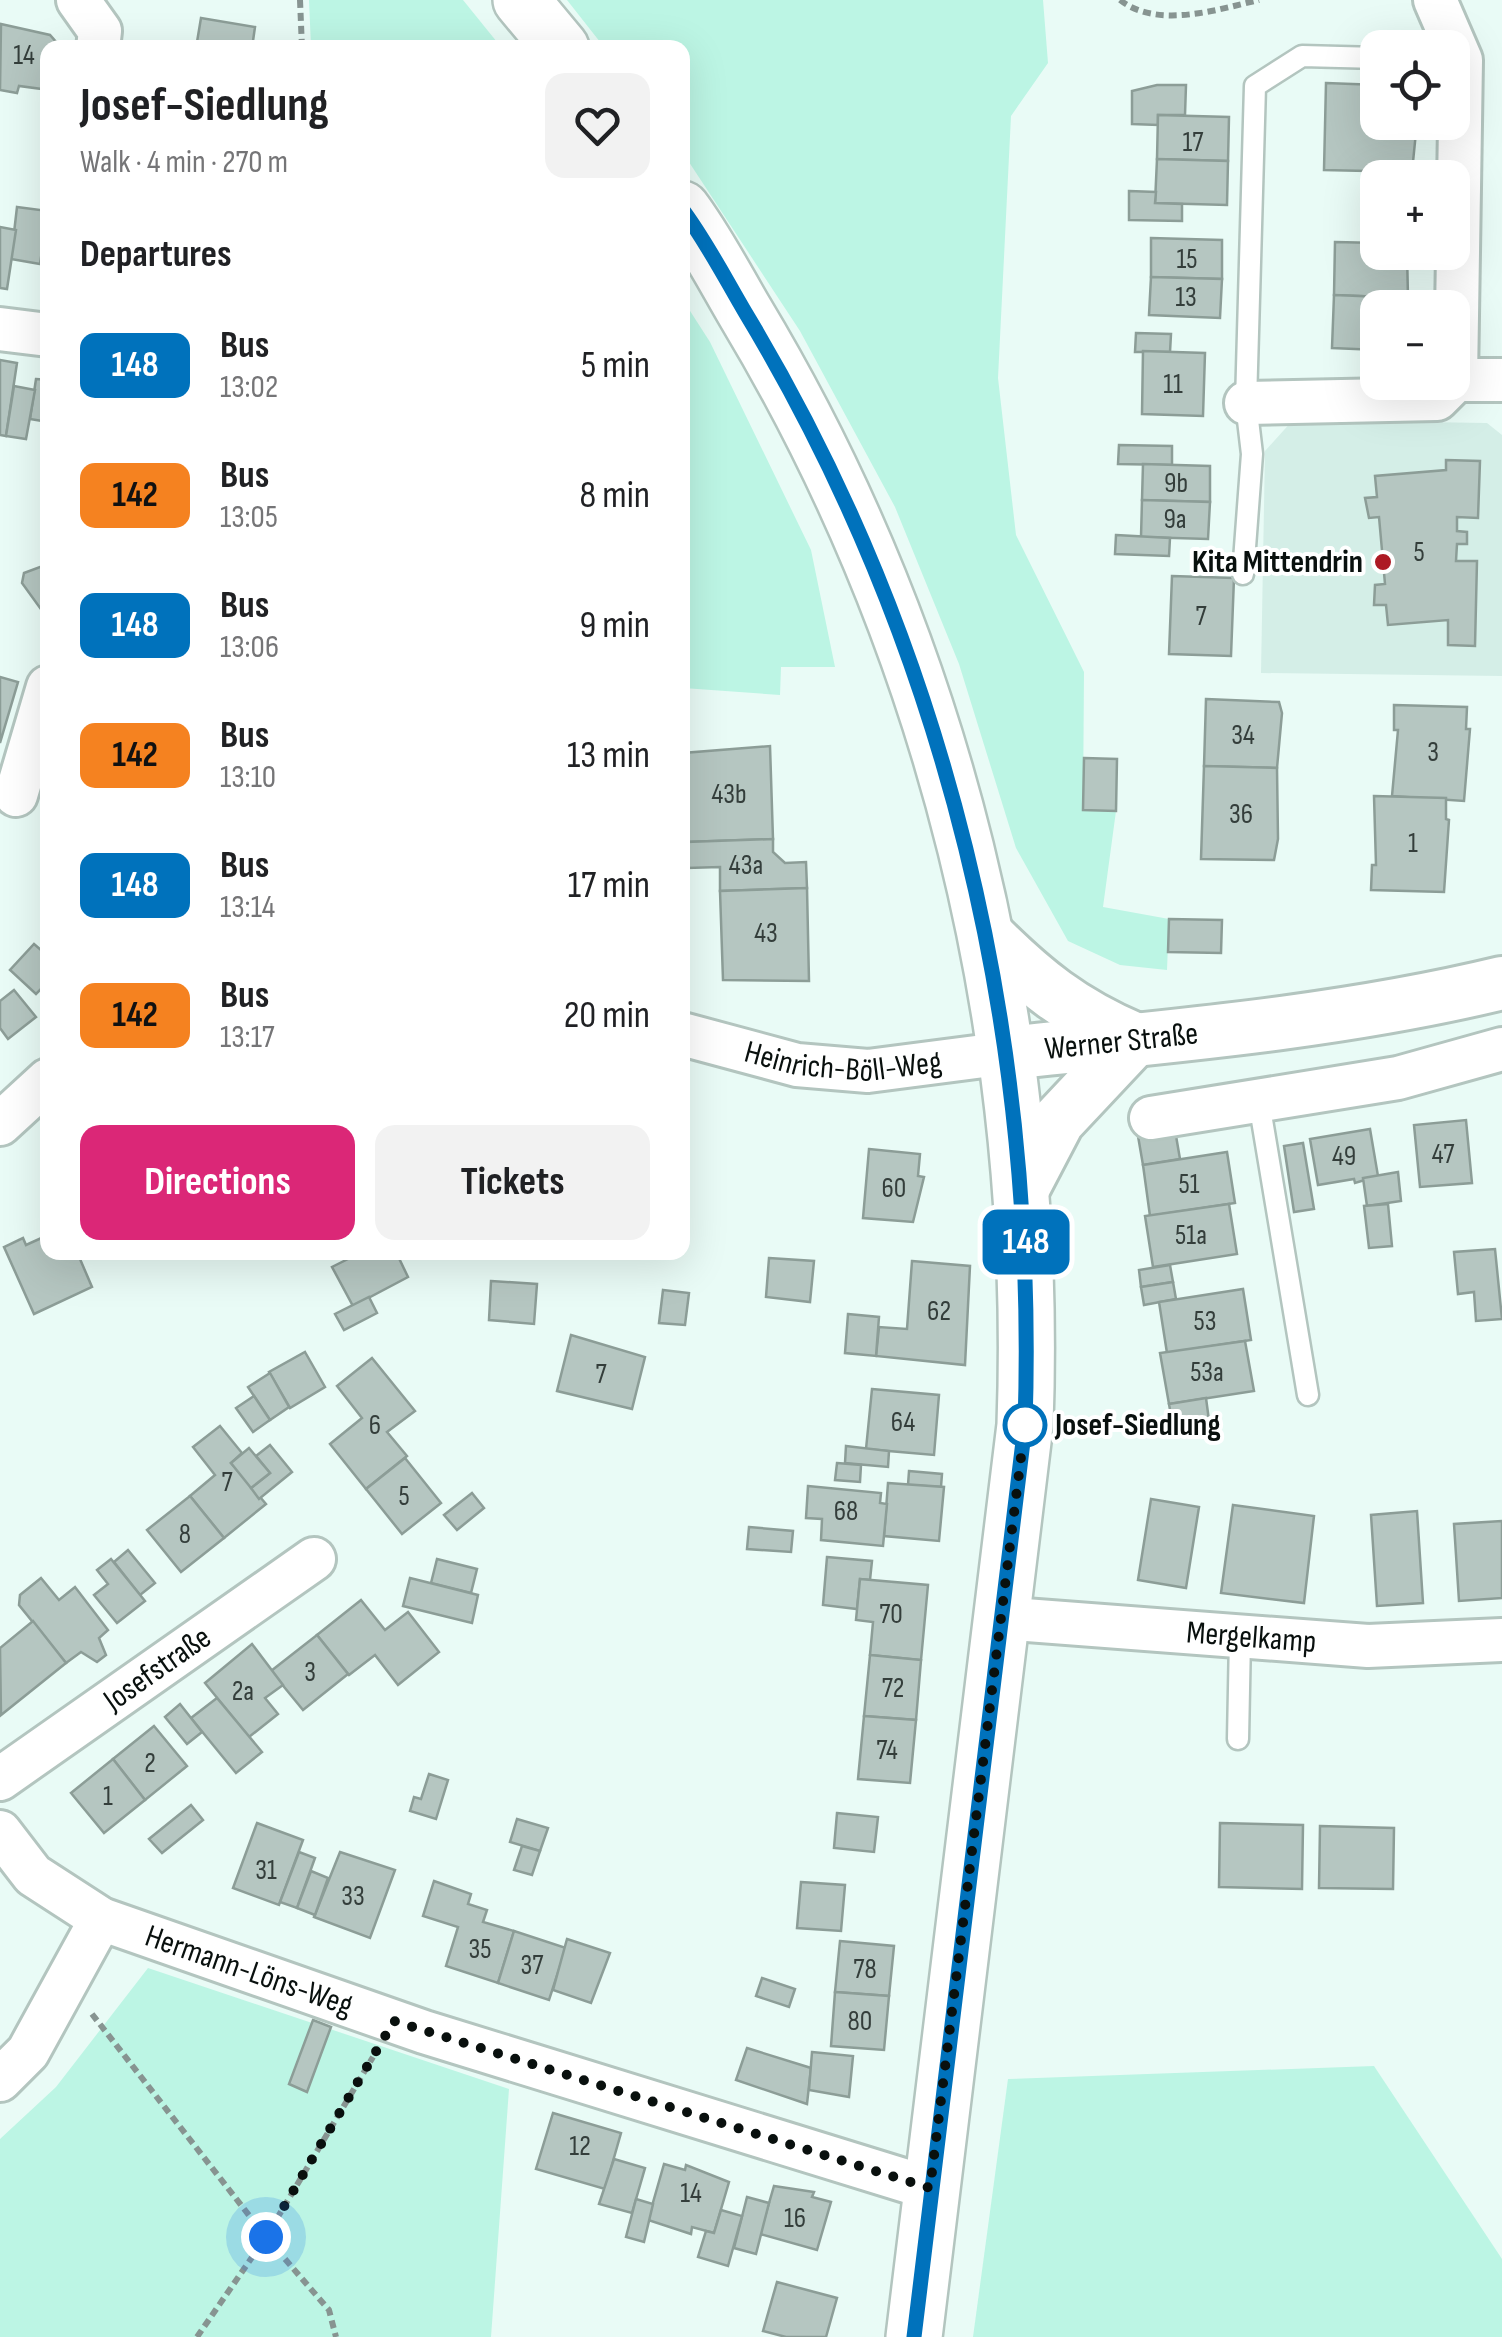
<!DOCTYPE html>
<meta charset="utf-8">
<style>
body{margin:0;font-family:"Sofia Sans Condensed",sans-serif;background:#f2f2f2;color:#202124;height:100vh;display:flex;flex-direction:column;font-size:38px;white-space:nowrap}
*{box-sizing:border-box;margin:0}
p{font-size:32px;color:#757577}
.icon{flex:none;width:55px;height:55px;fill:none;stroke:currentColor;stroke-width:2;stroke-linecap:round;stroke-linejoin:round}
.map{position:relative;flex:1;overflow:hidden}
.sheet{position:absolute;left:40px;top:40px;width:650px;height:1220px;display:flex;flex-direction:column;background:#fff;border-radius:20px;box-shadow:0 10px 40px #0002}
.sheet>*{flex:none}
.badge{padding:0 20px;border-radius:15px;font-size:35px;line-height:65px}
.buttons{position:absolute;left:1360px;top:30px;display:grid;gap:20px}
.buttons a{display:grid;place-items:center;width:110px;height:110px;border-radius:20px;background:#fff;box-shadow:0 10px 40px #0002;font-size:50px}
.you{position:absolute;width:50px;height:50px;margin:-25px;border:8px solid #fff;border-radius:50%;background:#1a73e8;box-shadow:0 0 0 15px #1a73e833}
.map>.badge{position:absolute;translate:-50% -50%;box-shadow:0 0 0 5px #fff}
h2{padding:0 40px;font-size:38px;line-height:90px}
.round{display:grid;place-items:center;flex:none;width:105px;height:105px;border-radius:20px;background:#f2f2f2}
.summary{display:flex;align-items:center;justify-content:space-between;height:170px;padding:0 40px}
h1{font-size:48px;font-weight:700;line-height:75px}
.action{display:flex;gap:20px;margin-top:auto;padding:20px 40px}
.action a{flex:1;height:115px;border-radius:20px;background:#db2777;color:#fff;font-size:40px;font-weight:700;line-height:115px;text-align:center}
.action a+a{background:#f2f2f2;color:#202124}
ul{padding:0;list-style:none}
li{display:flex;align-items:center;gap:30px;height:130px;padding:0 40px}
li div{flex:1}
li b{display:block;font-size:38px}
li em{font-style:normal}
li .badge{min-width:110px;font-weight:700;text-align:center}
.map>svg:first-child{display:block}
</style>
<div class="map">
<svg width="1502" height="2337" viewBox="0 0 1502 2337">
<rect width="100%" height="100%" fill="#e9fbf6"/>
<polygon fill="#d4eee7" points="1293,420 1487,423 1502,435 1502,676 1261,673 1265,451"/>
<g fill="#bcf5e4">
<polygon points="309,0 463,0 501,47 311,47"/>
<polygon points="567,0 1043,0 1048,63 1011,116 998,378 1016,535 1084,672 1083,810 1116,811 1103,907 1169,919 1167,970 1120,965 1068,941 1016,848 959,664 895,507 800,331 683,153 682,48 604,47"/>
<polygon points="683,300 710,342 811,550 835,667 781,667 780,695 683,688"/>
<polygon points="148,1968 509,2089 491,2337 0,2337 0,2139 56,2087"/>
<polygon points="1374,2066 1502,2259 1502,2337 973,2337 1008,2079"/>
</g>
<g fill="#b5c6c1" stroke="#8c9d97" stroke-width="2.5">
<polygon points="201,18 255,27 252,48 196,48"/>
<polygon points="1,24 50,35 57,43 48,48 42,89 19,86 17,93 0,90"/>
<polygon points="1326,83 1378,85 1378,122 1417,122 1412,172 1324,170"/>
<polygon points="1157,85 1186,85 1185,115 1158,115 1158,125 1132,124 1132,91"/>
<polygon points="1158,115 1229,117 1228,161 1157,159"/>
<polygon points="1157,159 1228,161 1227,205 1155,203"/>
<polygon points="1129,191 1156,192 1155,203 1182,204 1182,221 1129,220"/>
<polygon points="17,207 48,211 40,264 11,259"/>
<polygon points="0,227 16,230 7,289 0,288"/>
<polygon points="1151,238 1222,240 1222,279 1151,277"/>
<polygon points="1335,242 1378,243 1378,252 1407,252 1408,298 1334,295"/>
<polygon points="1151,277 1222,279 1220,318 1149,315"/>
<polygon points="1334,295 1408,298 1408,308 1378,308 1378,350 1332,348"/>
<polygon points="1136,333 1171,334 1170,352 1135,352"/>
<polygon points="1143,351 1205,353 1203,416 1142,414"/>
<polygon points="0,360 17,363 6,436 0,435"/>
<polygon points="36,379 48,380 48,422 30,419"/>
<polygon points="14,386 35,390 26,439 6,436"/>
<polygon points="1119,445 1172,446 1172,465 1118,464"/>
<polygon points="1446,460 1480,461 1478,518 1457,517 1457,531 1467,532 1467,544 1457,544 1456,561 1477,561 1475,646 1448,645 1448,620 1388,625 1386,605 1374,605 1375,585 1385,584 1379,517 1369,518 1365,498 1377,497 1375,476 1446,470"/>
<polygon points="1143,464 1210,466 1210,502 1142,500"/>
<polygon points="1142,500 1210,502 1208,539 1141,537"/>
<polygon points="1116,535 1170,538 1169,556 1115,554"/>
<polygon points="48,564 48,619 22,583 24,573"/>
<polygon points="1172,576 1234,578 1231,656 1169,654"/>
<polygon points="0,677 18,682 0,743"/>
<polygon points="1206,699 1279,702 1282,713 1277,768 1204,766"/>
<polygon points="1394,705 1467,707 1466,729 1470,729 1464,801 1392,796 1398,730 1394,730"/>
<polygon points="770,746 773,839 686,842 683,753"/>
<polygon points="1084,758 1117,759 1116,811 1083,810"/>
<polygon points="1204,766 1277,768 1278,839 1274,860 1201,859"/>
<polygon points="1374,796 1446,798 1446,819 1449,820 1444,892 1371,890 1372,865 1376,865"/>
<polygon points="773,839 773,852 785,863 806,862 807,888 720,891 720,867 687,868 686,842"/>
<polygon points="807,888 809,981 723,980 720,891"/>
<polygon points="1169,919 1222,920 1221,953 1168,952"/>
<polygon points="34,944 48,956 48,982 36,994 10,970"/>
<polygon points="14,990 36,1017 8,1039 0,1028 0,1001"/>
<polygon points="1466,1120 1472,1183 1420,1187 1414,1125"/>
<polygon points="1370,1129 1378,1176 1355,1183 1354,1179 1318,1185 1310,1139"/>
<polygon points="1175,1130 1180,1159 1143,1165 1138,1136"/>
<polygon points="1303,1143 1314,1209 1294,1212 1284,1146"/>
<polygon points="869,1149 920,1154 918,1176 924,1177 913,1222 863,1218"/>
<polygon points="1227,1152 1235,1203 1150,1216 1143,1165"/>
<polygon points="1398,1172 1401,1201 1367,1206 1363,1178"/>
<polygon points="1229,1204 1237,1254 1153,1267 1145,1216"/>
<polygon points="1388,1204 1392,1246 1369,1248 1364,1206"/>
<polygon points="48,1235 48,1252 77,1252 92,1287 34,1314 4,1247 23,1238 26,1245"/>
<polygon points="1495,1249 1502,1319 1476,1321 1474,1292 1458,1294 1454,1252"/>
<polygon points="362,1252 396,1252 408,1277 353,1306 332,1267"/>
<polygon points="769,1258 814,1261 810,1302 766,1297"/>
<polygon points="912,1261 970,1266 965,1365 876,1356 879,1327 907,1329"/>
<polygon points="1170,1265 1173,1282 1141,1287 1139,1270"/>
<polygon points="491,1281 537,1284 534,1324 489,1320"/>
<polygon points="1173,1282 1176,1299 1144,1305 1141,1287"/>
<polygon points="1243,1289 1251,1340 1167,1353 1159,1302"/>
<polygon points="663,1290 689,1293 685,1325 659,1323"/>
<polygon points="369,1297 377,1313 344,1330 335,1314"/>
<polygon points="848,1314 879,1317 876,1356 845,1353"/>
<polygon points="571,1335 645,1357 632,1409 557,1391"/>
<polygon points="1245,1341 1254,1391 1169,1404 1160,1353"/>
<polygon points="305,1352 325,1387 290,1408 269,1372"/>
<polygon points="372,1358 415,1411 387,1432 407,1456 366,1489 330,1444 362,1418 337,1386"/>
<polygon points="270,1373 289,1407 270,1420 248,1387"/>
<polygon points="872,1389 939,1395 934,1455 866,1449"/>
<polygon points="254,1396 270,1420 253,1432 236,1408"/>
<polygon points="1206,1398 1210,1428 1174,1433 1169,1404"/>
<polygon points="220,1426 242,1453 231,1463 266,1504 224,1538 190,1496 215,1475 193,1447"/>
<polygon points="270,1445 292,1472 259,1499 251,1488 270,1473 256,1456"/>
<polygon points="846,1446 889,1451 888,1467 845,1463"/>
<polygon points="249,1448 270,1473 251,1488 231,1463"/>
<polygon points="405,1458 441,1503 402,1534 366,1489"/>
<polygon points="837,1463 861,1465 860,1482 835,1480"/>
<polygon points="909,1471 942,1474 941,1487 908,1485"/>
<polygon points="888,1483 944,1487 939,1541 884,1536"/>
<polygon points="808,1486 881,1493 880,1503 887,1504 883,1546 821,1540 822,1519 806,1518"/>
<polygon points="472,1493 484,1508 457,1530 444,1515"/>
<polygon points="190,1496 224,1538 181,1572 147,1530"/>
<polygon points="1151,1499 1199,1507 1186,1588 1138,1580"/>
<polygon points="1233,1505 1314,1516 1304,1603 1221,1593"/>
<polygon points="1417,1511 1423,1603 1377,1606 1371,1515"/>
<polygon points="1502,1521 1502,1598 1459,1601 1454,1524"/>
<polygon points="749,1527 793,1531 791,1552 747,1549"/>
<polygon points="128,1550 155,1583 140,1595 114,1562"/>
<polygon points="827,1557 872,1561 870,1580 860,1579 857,1609 823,1605"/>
<polygon points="111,1559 145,1601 117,1623 94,1595 108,1584 97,1570"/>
<polygon points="437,1559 477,1569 471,1593 431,1583"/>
<polygon points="41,1578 59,1600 75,1587 108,1630 99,1638 106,1655 97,1662 81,1652 66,1663 19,1605 20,1595"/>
<polygon points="410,1578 478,1595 472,1623 403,1606"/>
<polygon points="860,1579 928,1585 921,1660 870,1655 873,1622 856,1620"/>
<polygon points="361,1600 385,1630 408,1612 439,1652 398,1685 375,1655 349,1675 317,1635"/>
<polygon points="33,1621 66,1663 1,1715 0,1648"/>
<polygon points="317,1635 348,1674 303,1710 271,1671"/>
<polygon points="252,1644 283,1685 265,1698 278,1714 249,1737 205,1683"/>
<polygon points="870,1655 921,1660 916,1720 864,1716"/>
<polygon points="217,1698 262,1752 236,1773 191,1718"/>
<polygon points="180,1704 202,1732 187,1744 165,1717"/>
<polygon points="864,1716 916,1720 910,1783 858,1779"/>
<polygon points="154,1726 187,1766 145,1800 113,1759"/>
<polygon points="113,1759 145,1800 104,1833 71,1793"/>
<polygon points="429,1774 448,1780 436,1819 410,1811 414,1797 421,1799"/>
<polygon points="191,1805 203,1820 162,1853 149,1839"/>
<polygon points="837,1813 878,1817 874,1852 834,1848"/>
<polygon points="517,1819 548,1828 540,1851 510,1842"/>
<polygon points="257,1823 303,1840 279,1905 233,1888"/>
<polygon points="1220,1823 1303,1825 1302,1889 1219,1887"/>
<polygon points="1320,1826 1394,1828 1393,1889 1319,1888"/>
<polygon points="522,1846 540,1851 532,1875 514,1870"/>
<polygon points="299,1852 315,1858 297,1908 280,1902"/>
<polygon points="340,1852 395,1870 370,1938 314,1917"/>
<polygon points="311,1871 328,1878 315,1915 297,1908"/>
<polygon points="434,1881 471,1894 468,1904 487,1910 483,1922 514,1931 498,1983 446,1966 458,1927 423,1916"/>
<polygon points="801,1882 845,1885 841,1931 797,1928"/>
<polygon points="514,1931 566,1948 549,2000 498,1983"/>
<polygon points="567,1939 610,1953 591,2003 553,1990"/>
<polygon points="840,1941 894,1946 889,1996 835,1992"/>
<polygon points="762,1978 795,1989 789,2007 756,1996"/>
<polygon points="835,1992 889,1996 884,2050 831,2046"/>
<polygon points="313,2020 331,2027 307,2092 289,2084"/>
<polygon points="747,2048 811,2068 807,2104 736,2080"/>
<polygon points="812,2052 853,2056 849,2097 809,2090"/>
<polygon points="553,2113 621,2133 605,2189 536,2169"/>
<polygon points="614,2159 645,2168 632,2213 599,2204"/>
<polygon points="664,2164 685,2170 686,2165 729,2182 714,2233 692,2227 691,2234 648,2220"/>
<polygon points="774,2186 814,2192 812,2197 831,2202 817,2250 760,2234"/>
<polygon points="747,2197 769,2203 756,2254 734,2248"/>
<polygon points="636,2199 653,2204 644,2242 626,2237"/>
<polygon points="721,2210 742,2216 728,2266 698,2257 706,2231 714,2233"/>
<polygon points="777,2282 837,2298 826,2337 786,2337 763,2331"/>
</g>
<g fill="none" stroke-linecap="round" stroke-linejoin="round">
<defs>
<g id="service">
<polyline points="1243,574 1252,454 1246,403 1255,86 1302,56 1378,58"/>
<polyline points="1259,1102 1308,1395"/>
<polyline points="1238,1739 1240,1638"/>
</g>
<g id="minor">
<polyline points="78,0 100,31 98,48"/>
<polyline points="0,329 48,335"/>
<polyline points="1456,380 1502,380"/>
<polyline points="1246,403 1437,399 1456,380 1461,60 1435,0"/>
<polyline points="16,795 48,687"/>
<path id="s1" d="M 682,1034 L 797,1065 L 868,1071 L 1007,1053"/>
<polyline points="1151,1118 1398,1078 1502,1049"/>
<polyline points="0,1124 48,1080"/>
<path id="s2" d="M 1000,1618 L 1368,1646 L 1502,1640"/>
<path id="s3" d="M 0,1779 L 314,1559"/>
<path id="s4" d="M 0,1832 L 33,1875 L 101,1919 L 424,2032 L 929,2188"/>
<polyline points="0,2080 28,2052 101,1919"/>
</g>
<g id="tertiary">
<path d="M 986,934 C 1034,982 1071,1012 1134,1039"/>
<path id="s5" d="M 1007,1053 C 1172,1036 1341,1022 1502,983"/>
<polyline points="1023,1188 1058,1121 1135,1039"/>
</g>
<g id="secondary">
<polyline points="521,0 561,48"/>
<path d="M 682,209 C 706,241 725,278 745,312 C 946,646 1039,1036 1025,1425 L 914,2337"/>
</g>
</defs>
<use href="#service" stroke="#b3c5bf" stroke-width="25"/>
<use href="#minor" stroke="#b3c5bf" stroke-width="48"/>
<use href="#tertiary" stroke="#b3c5bf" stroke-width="58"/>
<use href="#secondary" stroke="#b3c5bf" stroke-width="60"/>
<g stroke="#879491" stroke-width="6" stroke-dasharray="8 5" stroke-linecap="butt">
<polyline points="300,0 302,48"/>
<path d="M 1120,0 C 1157,29 1216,10 1259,0"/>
<polyline points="92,2014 266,2237 329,2310 336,2337"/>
<polyline points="197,2337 266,2237 373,2057"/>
</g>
<use href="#service" stroke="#fff" stroke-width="20"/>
<use href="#minor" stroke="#fff" stroke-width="42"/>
<use href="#tertiary" stroke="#fff" stroke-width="52"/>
<use href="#secondary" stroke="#fff" stroke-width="55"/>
</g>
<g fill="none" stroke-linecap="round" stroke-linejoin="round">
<defs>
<path id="line" d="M 682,209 C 706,241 725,278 745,312 C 947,647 1038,1035 1025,1425 L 914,2337"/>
</defs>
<use href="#line" stroke="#fff" stroke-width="22"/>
<use href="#line" stroke="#0072bc" stroke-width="15"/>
<polyline stroke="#09100e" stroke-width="10" stroke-dasharray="0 18" points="266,2237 394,2021 930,2188 1025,1425"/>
</g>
<circle fill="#ad1a24" stroke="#fff" stroke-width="4" cx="1383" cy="562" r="10"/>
<circle fill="#fff" stroke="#0072bc" stroke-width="5" cx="1025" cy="1425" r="20"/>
<g text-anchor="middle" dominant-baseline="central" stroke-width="8" stroke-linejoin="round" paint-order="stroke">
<g font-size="28" fill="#343e3b">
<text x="24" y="55">14</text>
<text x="1193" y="142">17</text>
<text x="1187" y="259">15</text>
<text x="1186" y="297">13</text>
<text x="1173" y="384">11</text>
<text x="1176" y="483">9b</text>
<text x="1175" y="519">9a</text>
<text x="1419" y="552">5</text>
<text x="1201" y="616">7</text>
<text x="1243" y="735">34</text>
<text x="1433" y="752">3</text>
<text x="729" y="794">43b</text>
<text x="1241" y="814">36</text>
<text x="1413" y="843">1</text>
<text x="746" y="865">43a</text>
<text x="766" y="933">43</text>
<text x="1443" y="1154">47</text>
<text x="1344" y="1156">49</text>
<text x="1189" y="1184">51</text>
<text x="894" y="1188">60</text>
<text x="1191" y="1235">51a</text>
<text x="939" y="1311">62</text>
<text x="1205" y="1321">53</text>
<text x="1207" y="1372">53a</text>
<text x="601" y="1374">7</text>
<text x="903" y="1422">64</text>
<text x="375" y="1425">6</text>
<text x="227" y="1482">7</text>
<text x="404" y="1496">5</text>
<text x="846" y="1511">68</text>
<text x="185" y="1534">8</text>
<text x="891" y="1614">70</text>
<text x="310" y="1672">3</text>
<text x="893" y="1688">72</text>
<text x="243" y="1691">2a</text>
<text x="887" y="1750">74</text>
<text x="150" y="1763">2</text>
<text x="108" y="1796">1</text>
<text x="266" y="1870">31</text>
<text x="353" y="1896">33</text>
<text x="480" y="1949">35</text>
<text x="532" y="1965">37</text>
<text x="865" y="1969">78</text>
<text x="860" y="2021">80</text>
<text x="580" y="2146">12</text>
<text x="691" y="2193">14</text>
<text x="795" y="2218">16</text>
</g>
<g font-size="32" font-weight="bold" fill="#09100e" stroke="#fff" text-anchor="end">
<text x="1363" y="562">Kita Mittendrin</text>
</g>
<g font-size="32" fill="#09100e" stroke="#fff">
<text stroke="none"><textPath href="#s5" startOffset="115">Werner Straße</textPath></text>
<text stroke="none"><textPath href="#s1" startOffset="165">Heinrich-Böll-Weg</textPath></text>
<text stroke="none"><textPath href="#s2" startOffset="252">Mergelkamp</textPath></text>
<text stroke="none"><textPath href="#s3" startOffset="192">Josefstraße</textPath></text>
<text stroke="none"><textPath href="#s4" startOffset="292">Hermann-Löns-Weg</textPath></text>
</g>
<g font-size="32" font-weight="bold" fill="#09100e" stroke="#fff" text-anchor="start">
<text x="1055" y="1425">Josef-Siedlung</text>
</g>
</g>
</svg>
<div class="buttons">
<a><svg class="icon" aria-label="locate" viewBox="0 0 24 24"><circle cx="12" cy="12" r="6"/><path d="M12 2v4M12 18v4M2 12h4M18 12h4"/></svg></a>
<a>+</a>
<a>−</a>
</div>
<div class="you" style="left:266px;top:2237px"></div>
<b class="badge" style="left:1026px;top:1242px;background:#0072bc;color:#fff">148</b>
<section class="sheet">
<div class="summary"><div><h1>Josef-Siedlung</h1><p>Walk · 4 min · 270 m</p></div><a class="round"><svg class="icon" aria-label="heart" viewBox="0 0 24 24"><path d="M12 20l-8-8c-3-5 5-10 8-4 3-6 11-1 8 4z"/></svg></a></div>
<h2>Departures</h2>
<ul>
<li><span class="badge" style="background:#0072bc;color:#fff">148</span><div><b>Bus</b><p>13:02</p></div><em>5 min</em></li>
<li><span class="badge" style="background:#f58220;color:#111">142</span><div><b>Bus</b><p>13:05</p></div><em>8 min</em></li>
<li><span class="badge" style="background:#0072bc;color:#fff">148</span><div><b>Bus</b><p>13:06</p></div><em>9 min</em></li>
<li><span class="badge" style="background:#f58220;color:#111">142</span><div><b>Bus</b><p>13:10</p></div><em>13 min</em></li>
<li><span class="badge" style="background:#0072bc;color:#fff">148</span><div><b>Bus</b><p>13:14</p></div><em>17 min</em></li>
<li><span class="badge" style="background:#f58220;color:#111">142</span><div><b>Bus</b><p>13:17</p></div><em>20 min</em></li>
</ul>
<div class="action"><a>Directions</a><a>Tickets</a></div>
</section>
</div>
